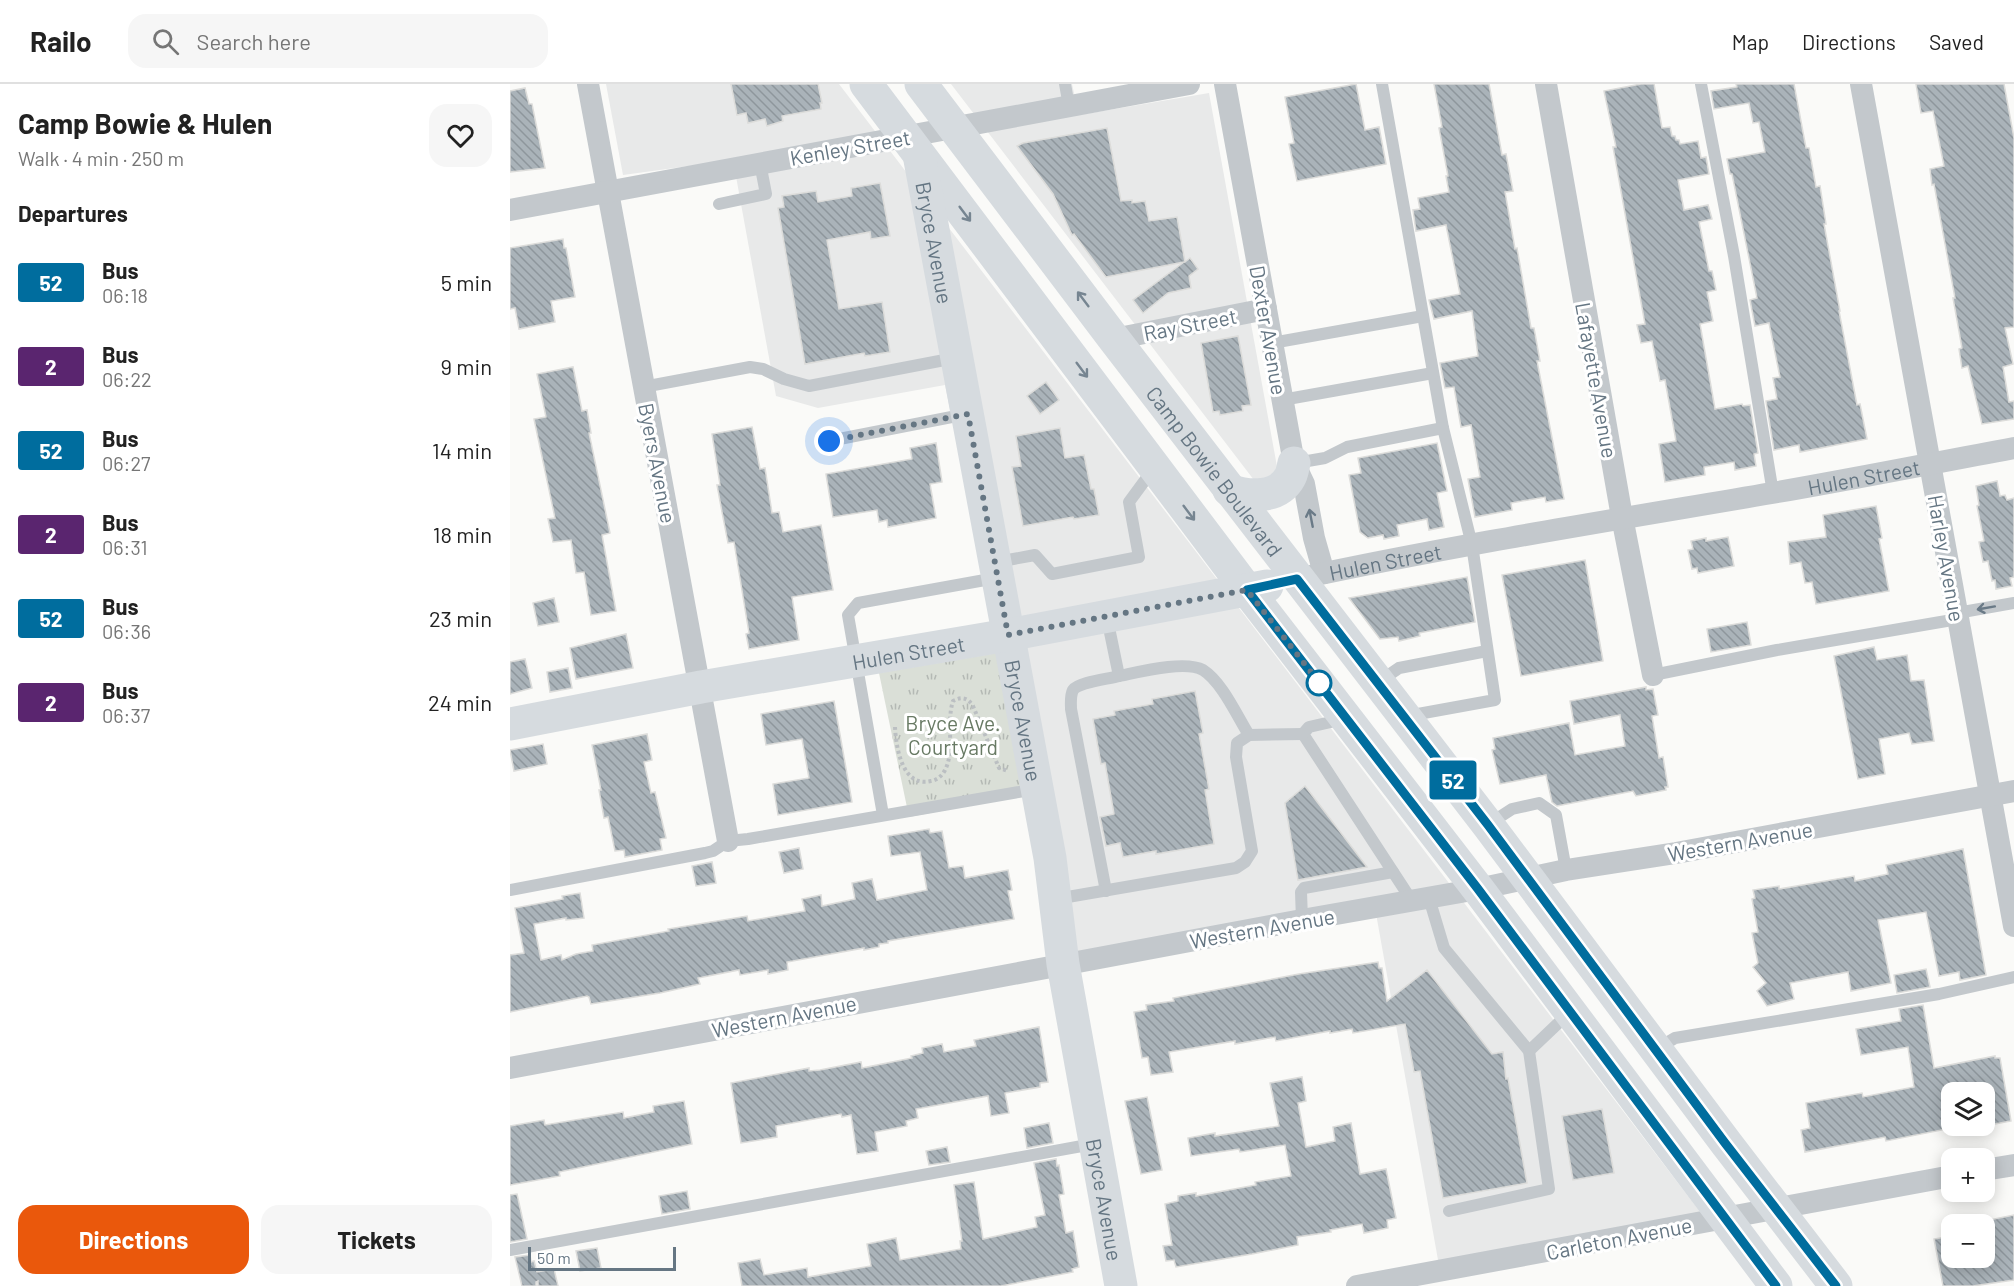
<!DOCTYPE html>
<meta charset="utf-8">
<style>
body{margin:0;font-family:Barlow,sans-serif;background:#f6f6f6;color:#222;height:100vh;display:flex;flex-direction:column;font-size:22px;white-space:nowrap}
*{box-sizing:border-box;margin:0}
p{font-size:20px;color:#767676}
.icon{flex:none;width:33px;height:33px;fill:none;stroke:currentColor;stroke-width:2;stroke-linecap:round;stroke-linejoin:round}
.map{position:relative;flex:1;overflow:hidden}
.panel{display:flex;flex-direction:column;background:#fff;width:510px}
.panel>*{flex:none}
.badge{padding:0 12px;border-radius:4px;font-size:21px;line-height:39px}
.buttons{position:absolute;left:1431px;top:998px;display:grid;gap:12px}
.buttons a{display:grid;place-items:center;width:54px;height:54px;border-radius:12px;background:#fff;box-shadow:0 3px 15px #0003;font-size:30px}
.scale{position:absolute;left:18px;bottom:15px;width:148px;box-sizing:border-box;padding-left:6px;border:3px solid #657683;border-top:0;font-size:16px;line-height:21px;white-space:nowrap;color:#657683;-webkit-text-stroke:4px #fff;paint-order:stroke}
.you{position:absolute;width:30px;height:30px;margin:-15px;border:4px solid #fff;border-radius:50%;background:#1a73e8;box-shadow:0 0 0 9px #1a73e833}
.map>.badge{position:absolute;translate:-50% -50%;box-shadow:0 0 0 3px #fff}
h2{padding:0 18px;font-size:22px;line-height:54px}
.round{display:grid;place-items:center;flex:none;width:63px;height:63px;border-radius:18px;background:#f6f6f6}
.head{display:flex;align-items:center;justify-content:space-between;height:102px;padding:0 18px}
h1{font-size:28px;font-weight:700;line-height:45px}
.cta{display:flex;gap:12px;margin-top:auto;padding:12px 18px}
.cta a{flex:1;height:69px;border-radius:18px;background:#ea580c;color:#fff;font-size:24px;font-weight:700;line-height:69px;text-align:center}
.cta a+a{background:#f6f6f6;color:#222}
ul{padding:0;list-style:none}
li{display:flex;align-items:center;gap:18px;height:84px;padding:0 18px}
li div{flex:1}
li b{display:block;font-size:22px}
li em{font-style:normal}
li .badge{min-width:66px;font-weight:700;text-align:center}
header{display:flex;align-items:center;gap:36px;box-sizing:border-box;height:84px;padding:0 30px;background:#fff;border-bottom:2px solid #e0e0e0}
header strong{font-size:28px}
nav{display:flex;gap:33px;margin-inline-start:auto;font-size:21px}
.search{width:420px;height:54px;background:#f6f6f6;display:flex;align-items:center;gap:15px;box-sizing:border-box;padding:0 21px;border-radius:18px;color:#767676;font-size:22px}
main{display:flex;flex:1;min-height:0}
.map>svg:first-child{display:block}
</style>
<header>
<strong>Railo</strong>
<div class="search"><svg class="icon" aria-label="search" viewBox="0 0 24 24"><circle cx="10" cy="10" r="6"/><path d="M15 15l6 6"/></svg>Search here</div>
<nav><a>Map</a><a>Directions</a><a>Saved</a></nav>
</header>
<main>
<section class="panel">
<div class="head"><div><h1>Camp Bowie &amp; Hulen</h1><p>Walk · 4 min · 250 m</p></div><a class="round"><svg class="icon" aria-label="heart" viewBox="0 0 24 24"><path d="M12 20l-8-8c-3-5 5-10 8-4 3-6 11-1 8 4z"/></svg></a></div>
<h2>Departures</h2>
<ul>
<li><span class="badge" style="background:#006d9e;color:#fff">52</span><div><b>Bus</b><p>06:18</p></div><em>5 min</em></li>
<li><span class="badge" style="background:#5a256f;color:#fff">2</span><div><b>Bus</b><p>06:22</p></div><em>9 min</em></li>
<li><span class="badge" style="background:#006d9e;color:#fff">52</span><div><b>Bus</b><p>06:27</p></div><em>14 min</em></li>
<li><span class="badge" style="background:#5a256f;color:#fff">2</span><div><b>Bus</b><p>06:31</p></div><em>18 min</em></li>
<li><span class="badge" style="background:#006d9e;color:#fff">52</span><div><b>Bus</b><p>06:36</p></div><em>23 min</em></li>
<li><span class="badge" style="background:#5a256f;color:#fff">2</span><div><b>Bus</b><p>06:37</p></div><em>24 min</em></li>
</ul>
<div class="cta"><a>Directions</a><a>Tickets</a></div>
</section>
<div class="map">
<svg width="1504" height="1202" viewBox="0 0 1504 1202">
<defs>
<pattern id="park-tufts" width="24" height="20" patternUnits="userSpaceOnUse" patternTransform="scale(1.5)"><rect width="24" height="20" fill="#dadfd7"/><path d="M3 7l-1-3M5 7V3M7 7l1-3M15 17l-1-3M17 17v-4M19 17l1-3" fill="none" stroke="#b4b9b4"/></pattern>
<pattern id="building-back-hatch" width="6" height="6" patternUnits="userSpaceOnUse" patternTransform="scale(1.5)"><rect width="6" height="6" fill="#aab3b9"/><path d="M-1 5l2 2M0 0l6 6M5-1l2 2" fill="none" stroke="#8e969c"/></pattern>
</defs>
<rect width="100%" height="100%" fill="#fafaf8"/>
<g fill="#e8e9e9">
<polygon points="96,0 329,0 1197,1137 930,1187 865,824 553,880 435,301 308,324 266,312 223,76 113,91"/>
<polygon points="441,0 562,0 569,31 699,9 768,388 747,400"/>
</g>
<polygon fill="url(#park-tufts)" points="487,569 516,711 399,733 369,589"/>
<g fill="url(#building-back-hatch)" stroke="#dcdcda" stroke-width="1.5">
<polygon points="221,0 308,0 312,19 310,19 311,25 272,32 273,37 257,42 255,35 238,39 236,29 227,31"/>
<polygon points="846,0 855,46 869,43 876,80 787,97 779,60 784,59 775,13"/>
<polygon points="924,0 979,0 992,71 996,70 1003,107 995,108 1005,165 1007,164 1021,244 1024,244 1030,277 1027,277 1054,415 1036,418 1035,413 1001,419 1002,426 965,433 958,395 970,393 961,341 951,343 944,303 935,304 930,279 968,272 962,227 924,235 919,216 950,210 936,141 906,147 903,126 910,125 908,114 939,108 936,92 938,92 929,44 932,43"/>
<polygon points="1131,0 1144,0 1152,44 1160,43 1162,52 1165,52 1166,56 1169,56 1170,60 1188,57 1191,74 1196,73 1199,90 1168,96 1174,126 1198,121 1202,135 1189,138 1199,187 1202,187 1206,206 1197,208 1203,237 1190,240 1205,325 1232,320 1233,322 1240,321 1248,369 1244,370 1246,382 1225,386 1224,378 1194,383 1195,391 1155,398 1149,360 1166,357 1155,296 1150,297 1142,257 1131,259 1127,241 1135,240 1103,63 1106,63 1094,7"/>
<polygon points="1226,0 1284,0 1296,64 1299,64 1306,103 1310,102 1316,140 1314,140 1330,227 1329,227 1347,321 1350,320 1357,355 1290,368 1289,361 1264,366 1256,317 1267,315 1263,294 1270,293 1259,239 1245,242 1240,216 1247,214 1222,90 1220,90 1217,75 1255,68 1249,38 1243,39 1239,19 1204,25 1201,7 1227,3"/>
<polygon points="1406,0 1494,0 1504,54 1504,243 1495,244 1503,280 1493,283 1499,318 1504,317 1504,335 1472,340 1458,282 1452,284 1449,265 1452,264 1443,214 1445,214 1424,100 1422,101 1420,85 1434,82 1423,27 1411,29"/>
<polygon points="15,4 19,20 22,20 35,84 0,88 0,7"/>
<polygon points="597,44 611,117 622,116 622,119 635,117 639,137 667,133 675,178 680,174 688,185 679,192 681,204 658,209 633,229 623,216 674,178 596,193 564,150 562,151 543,110 507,62 513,59"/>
<polygon points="370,99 380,152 361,155 360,148 317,156 329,225 372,218 380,268 355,272 354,269 295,280 268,124 274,123 272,112 306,107 308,118 342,112 341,104"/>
<polygon points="53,155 54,164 56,164 65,213 41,217 45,238 9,245 5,224 0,225 0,164"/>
<polygon points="728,252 741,321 732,322 733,327 710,331 709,327 703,328 691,259"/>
<polygon points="63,283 72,327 77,326 81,349 79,349 100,449 92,451 106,527 81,531 74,488 66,489 61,456 43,458 38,435 45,434 24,335 36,333 27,290"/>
<polygon points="536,298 549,316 530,330 517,312"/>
<polygon points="242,343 250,385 255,384 262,429 269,428 273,448 311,441 323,506 282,513 289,556 239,565 236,550 239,549 224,458 218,459 212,428 207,401 210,401 202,350"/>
<polygon points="550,344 555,374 574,371 581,405 584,405 589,431 564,435 563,433 513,442 502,383 511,382 506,352"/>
<polygon points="426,359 432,398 420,400 426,434 378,443 377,436 369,438 367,426 323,433 316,390 402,375 400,364"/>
<polygon points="927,359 937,407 927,409 934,443 919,446 917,435 887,441 889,452 874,455 873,451 858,454 850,448 839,391 851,389 848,374"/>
<polygon points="1487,397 1490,412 1495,411 1497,416 1504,414 1504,493 1500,494 1502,502 1486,505 1485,496 1482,497 1478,477 1473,478 1469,458 1474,457 1467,422 1469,421 1466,402"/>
<polygon points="1366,422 1372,454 1369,455 1379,507 1306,520 1302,498 1295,499 1291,478 1280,480 1278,458 1316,453 1313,431"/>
<polygon points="1218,453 1224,482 1188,489 1187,484 1182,485 1178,466 1183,465 1181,457 1196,454 1196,457"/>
<polygon points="1075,476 1093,577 1011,592 992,491"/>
<polygon points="957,493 965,538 909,549 910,552 889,557 888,553 870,555 839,514"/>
<polygon points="44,514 49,538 28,542 23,519"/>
<polygon points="1237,538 1241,561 1201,568 1197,545"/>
<polygon points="116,550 123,584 66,595 60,564"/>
<polygon points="1364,563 1367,576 1397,571 1401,597 1414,596 1424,657 1402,660 1399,649 1369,655 1375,690 1348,695 1324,572"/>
<polygon points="15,575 22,604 0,610 0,578"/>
<polygon points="58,584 62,604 40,608 37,588"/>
<polygon points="1136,603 1136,606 1143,605 1148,631 1142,632 1149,674 1153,673 1158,703 1155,703 1156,706 1126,712 1123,707 1047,722 1042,718 1036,691 990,700 982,666 985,665 983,654 1059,639 1065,671 1115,662 1110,631 1064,640 1060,617"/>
<polygon points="685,607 693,649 689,650 699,705 695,706 704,760 646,770 646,767 613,773 610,759 596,762 590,733 604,730 595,679 591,680 583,635 605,631 604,627 643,620 642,615"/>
<polygon points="324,617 342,718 268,731 263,700 299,694 292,655 256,661 251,630"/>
<polygon points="137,650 142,676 134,678 141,709 145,708 156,754 150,755 152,766 115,773 114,766 105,767 98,733 94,734 89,706 91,706 82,661"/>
<polygon points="33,660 37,680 4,687 0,666"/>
<polygon points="795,702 857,783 788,796 775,719"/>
<polygon points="419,745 420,749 432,747 439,784 453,782 455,794 498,786 502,806 498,807 504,835 378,857 378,859 369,860 369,863 354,866 354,864 277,878 278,886 258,890 258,886 230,891 229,886 188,894 190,900 150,909 81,920 79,913 77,912 0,928 0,871 14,869 5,824 53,815 52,812 70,809 74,834 56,836 56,834 24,840 31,876 51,871 52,876 66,870 83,867 82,861 159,847 158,845 237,832 238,837 295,827 292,815 311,811 312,822 345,815 342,799 362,795 367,816 417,806 410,768 381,772 378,752"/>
<polygon points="289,764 293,785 274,789 269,768"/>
<polygon points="1453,765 1476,891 1450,896 1449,888 1429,892 1416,828 1368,836 1381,899 1341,907 1338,888 1280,899 1284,915 1257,922 1247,907 1256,899 1243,883 1248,879 1242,849 1248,848 1242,815 1245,814 1243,806 1269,802 1269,805 1344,792 1345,797 1378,790 1376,781"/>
<polygon points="202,778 206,799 186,802 182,782"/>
<polygon points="868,878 869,884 872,884 877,917 917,886 982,970 993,968 996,995 998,994 1017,1099 933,1114 910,987 904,988 895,940 843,949 842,945 820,949 820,947 766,957 765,953 725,960 725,957 659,968 663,988 641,991 638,973 632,974 624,928 637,926 636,921 664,917 663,914 789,890"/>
<polygon points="1416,885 1420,903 1387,909 1384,891"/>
<polygon points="1413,921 1424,984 1485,972 1485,974 1490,974 1501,1037 1474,1042 1474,1008 1442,1008 1442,1044 1376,1057 1375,1053 1295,1068 1291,1046 1300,1044 1296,1019 1352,1009 1353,1013 1404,1003 1398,963 1351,971 1346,945 1391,937 1389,925"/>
<polygon points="529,943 538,998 530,999 530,1003 495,1009 499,1029 481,1032 478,1012 406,1025 408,1034 396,1037 397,1042 365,1048 368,1067 347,1070 341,1031 332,1033 331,1030 266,1042 267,1053 231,1059 221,999 299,984 299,987 310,986 351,978 352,984 402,974 401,972 413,969 412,964 432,960 434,968 466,962 464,956"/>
<polygon points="792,993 796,1017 788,1019 796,1063 825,1057 823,1043 841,1039 850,1090 876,1085 886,1134 877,1136 878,1144 854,1149 852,1140 820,1146 821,1148 787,1153 788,1161 742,1170 666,1183 664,1176 656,1177 653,1162 662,1161 655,1120 668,1117 668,1112 686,1109 686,1112 746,1101 745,1098 781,1092 775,1061 730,1068 729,1065 681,1072 678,1054 705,1049 705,1052 769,1042 760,999"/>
<polygon points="637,1013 652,1086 631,1090 615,1017"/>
<polygon points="174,1017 182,1060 49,1088 50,1092 0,1101 0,1042 34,1036 35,1041 113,1028 114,1034 144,1028 143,1022"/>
<polygon points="1092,1025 1104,1089 1063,1096 1052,1032"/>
<polygon points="539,1039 543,1059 517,1064 514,1044"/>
<polygon points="437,1063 440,1078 419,1081 416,1067"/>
<polygon points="546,1075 547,1082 549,1081 554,1110 549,1111 556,1149 563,1147 569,1183 562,1185 563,1188 491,1202 232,1202 228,1179 250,1175 254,1191 297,1184 298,1193 361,1182 357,1160 386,1154 390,1176 451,1165 450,1157 452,1157 444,1101 464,1098 473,1155 527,1143 525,1133 535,1131 524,1079"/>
<polygon points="177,1107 180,1125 152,1130 149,1112"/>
<polygon points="7,1110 17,1155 0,1158 0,1111"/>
<polygon points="1504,1131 1504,1196 1463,1202 1433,1202 1424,1155 1442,1152 1442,1173 1480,1173 1474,1137"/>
<polygon points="87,1164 91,1184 70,1187 66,1167"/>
<polygon points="20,1171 21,1178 24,1177 27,1188 44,1185 48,1202 28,1202 28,1197 26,1198 26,1202 12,1202 5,1173"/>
</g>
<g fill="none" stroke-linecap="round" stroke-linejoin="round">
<path stroke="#bbbfc2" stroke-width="4" stroke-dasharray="3 3" stroke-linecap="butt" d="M 385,643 C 386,663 392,704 421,697 C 427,696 432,692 435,686 C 445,668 436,638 443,617 C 452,612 458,614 463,622 L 489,684 L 498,687"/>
<g stroke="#c3c8cc" stroke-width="12">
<polyline points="555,0 559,22"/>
<polyline points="872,0 933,344 962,461 985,616 897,632"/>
<polyline points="1191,0 1224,172 1263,409"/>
<polyline points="209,120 256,110 250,79"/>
<polyline points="762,259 913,232"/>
<polyline points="133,303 240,283 253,285 274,295 299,302 445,274"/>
<polyline points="772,316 923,289"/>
<polyline points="319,357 457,330"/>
<polyline points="786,379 815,374 837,363 933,344"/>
<polyline points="487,478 525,471 542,490 629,473 619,418 644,384"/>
<polyline points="1447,529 1504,519"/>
<path d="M 597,534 L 609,592 C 629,588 675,576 693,586 C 712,598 727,632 739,651"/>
<polyline points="1143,591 1267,566 1448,535"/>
<polyline points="870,597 889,584 977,567"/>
<polyline points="834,635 799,643 793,650 902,817"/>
<polyline points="373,731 338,531 348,519 486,494"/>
<polyline points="979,740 1002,725 1029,719 1046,731 1056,786"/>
<polyline points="0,806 195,769 203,767 218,757 238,755 526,705"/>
<path d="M 596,807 L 561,625 C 561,619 560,612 563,606 C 569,598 599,595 609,592"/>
<polyline points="919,814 934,864 1019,967 1039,1105 939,1127"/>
<polyline points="546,815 726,784 735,778 742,767 726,673 727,659 739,651 793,650"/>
<polyline points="792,836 791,808 794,804 883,788"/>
<polyline points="1148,964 1165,954 1429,910 1504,893"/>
<polyline points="1019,967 1059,929"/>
<polyline points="0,1166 583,1060"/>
</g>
<g stroke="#c3c8cc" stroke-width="22">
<polyline points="78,0 218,757"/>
<polyline points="715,0 784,379 794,400 804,454 814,489"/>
<polyline points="1036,0 1112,433 1143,591"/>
<polyline points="1351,0 1504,842"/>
<polyline points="0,126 679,0"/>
<polyline points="604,255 756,225"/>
<path id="s1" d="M 787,495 C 945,461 1104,436 1262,409 C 1343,395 1423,379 1504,364"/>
<polyline points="0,984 792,836 968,805 1056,786 1166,769 1504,707"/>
<polyline points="1474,1086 1504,1081"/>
<polyline points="847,1202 1442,1092"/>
</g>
<g stroke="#d6dbdf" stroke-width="33">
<polyline points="356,0 737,506 968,805 1266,1202"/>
<path id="s2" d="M 411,0 L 604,255 L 978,741 L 1216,1059 L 1326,1202"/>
<path id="s3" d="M 410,76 L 540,774 L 553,880 L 611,1202"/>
<path d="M 719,406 C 739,413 768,415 780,393 C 782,390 783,383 784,379"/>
<path id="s4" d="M 0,640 L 191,603 L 498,551 L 757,502"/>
</g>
</g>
<defs><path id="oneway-shaft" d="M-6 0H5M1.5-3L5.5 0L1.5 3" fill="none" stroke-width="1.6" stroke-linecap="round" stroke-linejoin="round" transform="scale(1.5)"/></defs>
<g stroke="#768591">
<use href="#oneway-shaft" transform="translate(455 130) rotate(53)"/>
<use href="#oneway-shaft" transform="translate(573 215) rotate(-127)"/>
<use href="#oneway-shaft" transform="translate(572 286) rotate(53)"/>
<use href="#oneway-shaft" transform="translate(679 429) rotate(53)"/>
</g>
<g stroke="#6a7a87">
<use href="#oneway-shaft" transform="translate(801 434) rotate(-101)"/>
<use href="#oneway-shaft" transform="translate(1476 524) rotate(170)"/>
</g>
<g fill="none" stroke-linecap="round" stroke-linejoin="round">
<defs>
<polyline id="line" points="1266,1202 968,805 737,506 787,495 978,741 1215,1059 1326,1202"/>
</defs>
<use href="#line" stroke="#fff" stroke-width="14"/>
<use href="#line" stroke="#006d9e" stroke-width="9"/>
<polyline stroke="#657683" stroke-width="6" stroke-dasharray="0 10.8" points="319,357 458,330 498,551 737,506 811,601 809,599"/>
</g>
<circle fill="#fff" stroke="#006d9e" stroke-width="3" cx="809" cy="599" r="12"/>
<g text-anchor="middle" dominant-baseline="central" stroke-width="6" stroke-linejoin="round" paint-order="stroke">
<g font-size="21" fill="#657683" stroke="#fff">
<text transform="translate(340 63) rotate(-10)">Kenley Street</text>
<text stroke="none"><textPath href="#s3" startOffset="84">Bryce Avenue</textPath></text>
<text transform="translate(680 240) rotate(-11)">Ray Street</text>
<text transform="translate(759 246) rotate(80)">Dexter Avenue</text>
<text transform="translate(1087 296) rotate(80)">Lafayette Avenue</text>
<text transform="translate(148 379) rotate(79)">Byers Avenue</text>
<text stroke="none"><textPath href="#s2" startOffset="486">Camp Bowie Boulevard</textPath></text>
<text stroke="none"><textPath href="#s1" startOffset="576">Hulen Street</textPath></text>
<text transform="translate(1437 474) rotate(80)">Harley Avenue</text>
<text stroke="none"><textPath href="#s1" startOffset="90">Hulen Street</textPath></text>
<text stroke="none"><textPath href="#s4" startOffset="405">Hulen Street</textPath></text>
<text stroke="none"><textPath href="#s3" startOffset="570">Bryce Avenue</textPath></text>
<text transform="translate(1230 757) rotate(-10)">Western Avenue</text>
<text transform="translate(752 844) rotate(-10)">Western Avenue</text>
<text transform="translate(274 932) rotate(-11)">Western Avenue</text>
<text stroke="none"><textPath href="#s3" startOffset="1056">Bryce Avenue</textPath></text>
<text transform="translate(1109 1154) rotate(-11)">Carleton Avenue</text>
</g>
<g font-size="21" fill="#687a64" stroke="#fff">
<text x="443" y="638">Bryce Ave.<tspan x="443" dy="24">Courtyard</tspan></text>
</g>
</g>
</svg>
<div class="buttons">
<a><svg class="icon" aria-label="layers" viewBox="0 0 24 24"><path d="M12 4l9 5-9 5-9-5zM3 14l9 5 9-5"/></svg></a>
<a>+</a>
<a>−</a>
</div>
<div class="scale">50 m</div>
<div class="you" style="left:319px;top:357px"></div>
<b class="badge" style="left:943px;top:696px;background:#006d9e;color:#fff">52</b>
</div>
</main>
